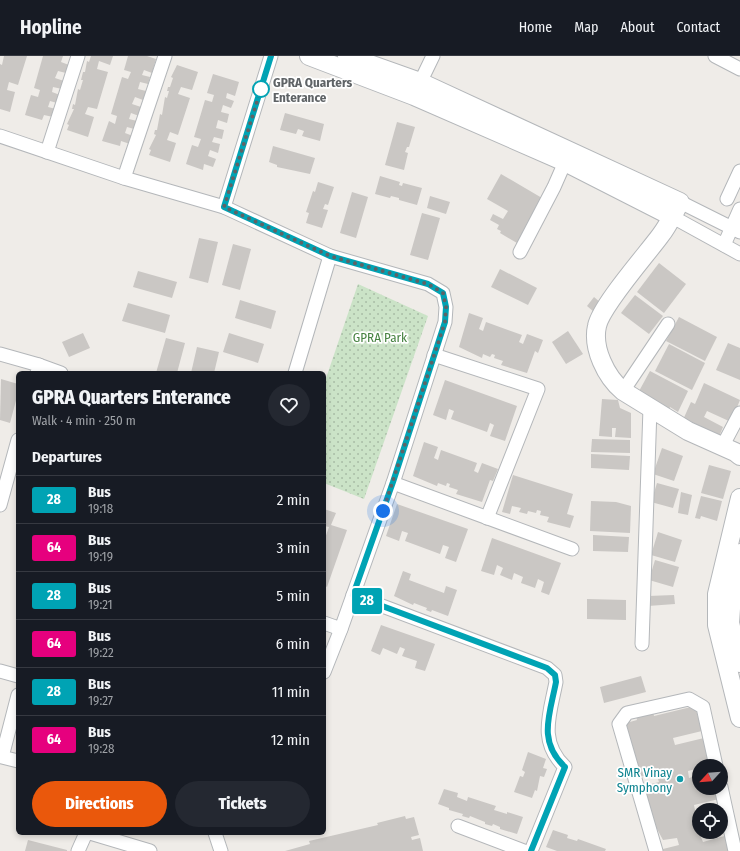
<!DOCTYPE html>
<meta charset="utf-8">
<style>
body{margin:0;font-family:"Fira Sans Condensed",sans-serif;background:#242831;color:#f1f3f6;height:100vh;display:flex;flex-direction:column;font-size:15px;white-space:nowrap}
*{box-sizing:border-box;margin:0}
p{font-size:13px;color:#9ea1a6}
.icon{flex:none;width:22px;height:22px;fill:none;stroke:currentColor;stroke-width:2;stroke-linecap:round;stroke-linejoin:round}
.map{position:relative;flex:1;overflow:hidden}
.panel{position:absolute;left:16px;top:315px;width:310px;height:464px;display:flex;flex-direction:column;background:#171b24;border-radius:6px;box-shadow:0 2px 6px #0003}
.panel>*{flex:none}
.badge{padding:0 8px;border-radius:3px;font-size:14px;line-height:26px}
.needle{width:26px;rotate:244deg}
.tools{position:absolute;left:692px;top:703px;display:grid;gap:8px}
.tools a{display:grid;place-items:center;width:36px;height:36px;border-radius:50%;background:#171b24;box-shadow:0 2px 6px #0003;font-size:20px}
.you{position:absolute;width:20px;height:20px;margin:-10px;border:3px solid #fff;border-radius:50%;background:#1a73e8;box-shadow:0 0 0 6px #1a73e833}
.map>.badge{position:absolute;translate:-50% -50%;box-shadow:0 0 0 2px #fff}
h2{padding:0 16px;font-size:15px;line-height:36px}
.round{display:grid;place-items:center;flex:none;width:42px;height:42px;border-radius:21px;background:#242831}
.head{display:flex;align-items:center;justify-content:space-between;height:68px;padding:0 16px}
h1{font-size:19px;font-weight:800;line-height:30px}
.cta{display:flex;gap:8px;margin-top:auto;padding:8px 16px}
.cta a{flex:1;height:46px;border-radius:24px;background:#ea580c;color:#fff;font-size:16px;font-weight:800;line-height:46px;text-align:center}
.cta a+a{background:#242831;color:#f1f3f6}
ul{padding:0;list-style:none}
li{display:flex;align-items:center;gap:12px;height:48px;padding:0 16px;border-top:1px solid #363941}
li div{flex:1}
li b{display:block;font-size:15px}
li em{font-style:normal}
li .badge{min-width:44px;font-weight:700;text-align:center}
header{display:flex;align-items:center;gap:24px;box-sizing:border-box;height:56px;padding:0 20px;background:#171b24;border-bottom:1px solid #363941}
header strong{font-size:19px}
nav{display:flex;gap:22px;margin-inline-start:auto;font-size:14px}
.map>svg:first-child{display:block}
</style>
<header>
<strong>Hopline</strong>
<nav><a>Home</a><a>Map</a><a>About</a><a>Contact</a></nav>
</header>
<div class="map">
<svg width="740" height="795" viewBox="0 0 740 795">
<defs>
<pattern id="park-dots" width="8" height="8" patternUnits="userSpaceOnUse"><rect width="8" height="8" fill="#cbe3c7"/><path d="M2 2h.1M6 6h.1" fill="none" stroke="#a8bca5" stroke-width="1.8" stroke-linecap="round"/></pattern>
</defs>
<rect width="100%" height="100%" fill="#efece8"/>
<polygon fill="url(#park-dots)" points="358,228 428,260 364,443 324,427 324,328"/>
<g fill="#cac7c4">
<polygon points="4,0 27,0 18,29 9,26 7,34 15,36 10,56 0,53 0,8 2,9"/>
<polygon points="43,0 63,0 61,6 69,9 66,17 58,15 55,22 64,25 62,33 53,31 52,36 60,39 57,47 50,45 48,51 56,53 53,61 44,59 42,64 25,59 31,39 38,41 40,34 34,32"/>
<polygon points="91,0 113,0 110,9 99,5 97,13 108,16 97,53 88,51 85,58 94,61 88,81 67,74 69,69 67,68 74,53 72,53 73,48 75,49 78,33 80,34 83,24 81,24 83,16 85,16 87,5 89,6"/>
<polygon points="128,0 147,0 156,3 152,17 144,14 142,19 150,21 148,28 140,26 138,33 146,35 143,44 135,41 132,48 141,51 139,60 131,57 129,63 137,65 134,73 127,71 125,77 133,80 130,88 121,85 120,90 102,85 109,65 115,68 117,60 111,58 122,21 128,23 131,16 124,14"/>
<polygon points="177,9 198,16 192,34 181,31 178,38 190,42 178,79 170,76 167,84 176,87 170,106 149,99 151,94 149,93 156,79 154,78 155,74 157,74 160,58 162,59 165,41 167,42 169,35 167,35 168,31 170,31 173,22 171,21"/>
<polygon points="213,18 239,26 235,40 227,37 226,42 234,45 231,52 223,49 221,56 229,58 227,67 218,64 216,72 224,74 222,83 214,81 212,86 220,88 218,97 210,94 208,100 216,103 213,111 204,108 203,114 186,108 192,89 198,91 201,83 194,81 205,44 212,46 214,39 207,37"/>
<polygon points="285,57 324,68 320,85 302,80 304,75 298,73 296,78 280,74"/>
<polygon points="397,66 415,71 409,91 407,91 405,96 408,97 404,114 385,109"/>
<polygon points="273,90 315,102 310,118 277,111 277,109 269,106"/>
<polygon points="501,118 542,142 517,187 500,177 501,175 497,173 499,169 490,164 493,158 503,163 508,155 487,143"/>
<polygon points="380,120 400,126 399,129 402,130 403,127 422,132 417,149 399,144 399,142 391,140 390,142 375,138"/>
<polygon points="318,126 334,131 328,149 325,148 323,153 328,154 322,172 306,167 309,157 306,156 313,135 315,136"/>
<polygon points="352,136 368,141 356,182 340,177"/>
<polygon points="430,140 450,146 446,158 427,152"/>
<polygon points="422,157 440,162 428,204 410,199"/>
<polygon points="199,182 218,186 208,227 189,222"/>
<polygon points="233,188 251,193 240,234 222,229"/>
<polygon points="659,207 686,228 664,257 637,236"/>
<polygon points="500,213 537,232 528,249 491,231"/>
<polygon points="138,215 177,226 172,242 133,231"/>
<polygon points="635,239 663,260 649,278 621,257"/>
<polygon points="594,241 601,247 594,256 587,250"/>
<polygon points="240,244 276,255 271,273 235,262"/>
<polygon points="128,247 170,259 165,277 122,265"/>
<polygon points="469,257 483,262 479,273 483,275 486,266 522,279 519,286 523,288 527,278 543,284 538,297 535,295 527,317 501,309 503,305 494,302 495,299 492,298 490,301 483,298 482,302 459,291"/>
<polygon points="679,261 717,281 705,305 666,285"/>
<polygon points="568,275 583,298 566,308 552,286"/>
<polygon points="83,277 90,292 69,301 62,286"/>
<polygon points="229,277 264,288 258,307 223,296"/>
<polygon points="166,282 185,287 177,317 156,317"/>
<polygon points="728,287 740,292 740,324 716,314"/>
<polygon points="669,288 705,307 692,334 655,315"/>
<polygon points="197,291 219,296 214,317 191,317"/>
<polygon points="650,315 688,335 678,356 670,351 669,354 638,337"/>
<polygon points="1,323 18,328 18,337 10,367 0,364"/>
<polygon points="445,324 517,350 505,385 490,380 494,369 490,367 487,376 451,363 454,355 449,353 446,364 433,359"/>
<polygon points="704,327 740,344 731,366 707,355 704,361 723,371 718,383 682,366 691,346 695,348"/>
<polygon points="602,343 618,344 620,352 631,357 631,382 615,381 616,372 612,372 612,381 599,380"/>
<polygon points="592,383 630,384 630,397 591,396"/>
<polygon points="424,386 438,391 434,402 438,404 441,394 477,407 474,415 478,417 482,407 498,413 493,425 490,424 482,446 456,438 458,434 449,431 450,428 447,427 446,430 438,427 437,430 413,420"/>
<polygon points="662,392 683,400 674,425 653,418"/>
<polygon points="591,398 630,400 629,414 591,412"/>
<polygon points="709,409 731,415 723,443 701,437"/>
<polygon points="513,419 573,438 567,458 574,460 570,472 547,466 549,461 540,459 541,455 537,454 536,457 528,455 527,458 519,456 521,452 512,450 510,458 502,456"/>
<polygon points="657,427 679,433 673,452 651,446"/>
<polygon points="681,436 692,439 688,459 678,457"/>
<polygon points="701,440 722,445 717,465 701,460 700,463 695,462"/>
<polygon points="591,445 616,446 631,450 630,477 590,475"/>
<polygon points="397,448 468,473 456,506 445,502 449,491 443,489 440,498 405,485 408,477 402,475 399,485 386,480"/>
<polygon points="324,453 336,457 331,469 347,474 327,531 324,529 324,485 329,471 324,470"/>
<polygon points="658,476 682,484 675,506 651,499"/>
<polygon points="593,479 629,481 628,496 593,495"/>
<polygon points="492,482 561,507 549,539 541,536 544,526 538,523 535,532 521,527 523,521 514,517 512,524 500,519 503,512 497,509 494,519 481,515"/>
<polygon points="655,504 679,511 673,531 649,524"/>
<polygon points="403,515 411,518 409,524 444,537 446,530 457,534 448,560 432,554 431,556 426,554 427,552 414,547 413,549 394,540"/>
<polygon points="674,539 675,548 648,550 648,540"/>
<polygon points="587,543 626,544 626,564 587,563"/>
<polygon points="381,569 435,588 425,615 415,612 417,605 402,600 405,593 400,591 397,598 383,592 380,599 371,595"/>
<polygon points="641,620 646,636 604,647 600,631"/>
<polygon points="695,650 702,675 673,682 675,689 704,682 710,709 699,710 699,712 688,715 689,722 699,719 699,732 716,732 719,743 694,749 699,776 703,786 728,779 732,795 663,795 663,793 679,789 677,782 663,784 650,760 643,730 659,726 658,723 665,722 663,715 640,721 626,667 637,664 636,660 653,656 654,660"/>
<polygon points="528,696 546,703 543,712 547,713 544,721 540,720 537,735 535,734 532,742 514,736 520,720 523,721 525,716 522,714"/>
<polygon points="444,733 458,737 457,741 467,745 468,741 496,750 494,754 507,758 507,756 523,761 517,778 500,773 500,771 493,768 492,770 485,768 485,766 470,760 469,762 462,760 463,758 449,754 449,752 438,748"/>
<polygon points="405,760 406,763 414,761 419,779 411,781 412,784 420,782 423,795 285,795 310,788 309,785 378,769 377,767"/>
<polygon points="553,774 568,779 567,782 577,785 578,783 606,793 605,795 557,795 546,791"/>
<polygon points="28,784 67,794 67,795 25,795"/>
</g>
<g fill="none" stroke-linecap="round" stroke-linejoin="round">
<defs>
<g id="street">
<polyline points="715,0 740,13"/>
<polyline points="417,33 433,0"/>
<polyline points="0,80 124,122 224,151 330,200 428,228 443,237 446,251 445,266 393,427 341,573 324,567"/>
<polyline points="47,96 78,0"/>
<polyline points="124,122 165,0"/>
<polyline points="727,143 740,115"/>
<polyline points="680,146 740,176"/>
<polyline points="224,151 271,0"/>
<polyline points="671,160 740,198"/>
<polyline points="724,189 740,153"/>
<polyline points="520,196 554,131 565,106"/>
<polyline points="0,298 39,309 37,317"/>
<polyline points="434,299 538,333 487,462"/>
<polyline points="39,309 61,317"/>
<polyline points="295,317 330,200"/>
<polyline points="623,335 668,268"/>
<polyline points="722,391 740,357"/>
<polyline points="393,427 572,493"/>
<polyline points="0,449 18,384"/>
<path d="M 353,539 L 547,612 L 555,619 L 556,626 C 550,658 538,685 565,711 L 531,795"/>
<polyline points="642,588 650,352"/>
<polyline points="0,615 18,620"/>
<polyline points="324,616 341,573"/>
<polyline points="18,639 2,701 18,705"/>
<polyline points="721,731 735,795"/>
<polyline points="458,770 524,795"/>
<polyline points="90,777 150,795"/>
<polyline points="215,777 221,795"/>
<polyline points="78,795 86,777"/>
<polyline points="656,795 619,668 627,657 689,643 703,651 716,710"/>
</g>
<g id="secondary">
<polyline points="309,0 414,40 565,106 671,160"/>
<path d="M 347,0 L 420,26 L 680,146 C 674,157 668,170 660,180 C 646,199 601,250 597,270 C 592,292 606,321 623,335 L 688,375 L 735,396 L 740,400"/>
<polyline points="740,442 717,538 717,569 740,662"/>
<polyline points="740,497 732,538 730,567 740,607"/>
</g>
</defs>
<use href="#street" stroke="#b4b7ba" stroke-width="15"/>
<use href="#secondary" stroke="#b4b7ba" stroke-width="20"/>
<use href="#street" stroke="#fff" stroke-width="13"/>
<use href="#secondary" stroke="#fff" stroke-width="18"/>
</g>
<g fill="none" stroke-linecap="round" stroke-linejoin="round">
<defs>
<path id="line" d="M 271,0 L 224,151 L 330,200 L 428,228 L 443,237 L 446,251 L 445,266 L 393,426 L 353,539 L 547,612 L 555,619 L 556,626 C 550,658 537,685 565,711 L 531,795"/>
</defs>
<use href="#line" stroke="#fff" stroke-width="9"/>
<use href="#line" stroke="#00a3b4" stroke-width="6"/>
<polyline stroke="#5f6366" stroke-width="4" stroke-dasharray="0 7.2" points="261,33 224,151 330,200 428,228 443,237 446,251 445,266 383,455"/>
</g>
<circle fill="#fff" stroke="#00a3b4" stroke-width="2" cx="261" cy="33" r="8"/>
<circle fill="#0f9aa8" stroke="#fff" stroke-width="1.5" cx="680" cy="723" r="4"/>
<g text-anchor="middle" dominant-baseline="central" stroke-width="3.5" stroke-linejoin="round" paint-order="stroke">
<g font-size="13" font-weight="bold" fill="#5f6366" stroke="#fff" text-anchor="start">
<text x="273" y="26">GPRA Quarters<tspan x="273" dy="15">Enterance</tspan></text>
</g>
<g font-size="13" fill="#468241" stroke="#fff">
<text x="380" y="281">GPRA Park</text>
</g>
<g font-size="13" fill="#0d838f" stroke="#fff" text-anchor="end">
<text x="672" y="716">SMR Vinay<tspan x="672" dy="15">Symphony</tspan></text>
</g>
</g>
</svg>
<div class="tools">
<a><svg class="needle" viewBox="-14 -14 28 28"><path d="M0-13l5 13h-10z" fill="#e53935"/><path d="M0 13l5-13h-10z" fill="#9ea1a6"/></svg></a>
<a><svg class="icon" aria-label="locate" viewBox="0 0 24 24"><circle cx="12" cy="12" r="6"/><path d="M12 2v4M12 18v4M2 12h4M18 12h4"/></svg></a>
</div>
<div class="you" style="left:383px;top:455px"></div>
<b class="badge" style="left:367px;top:545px;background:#00a3b4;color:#fff">28</b>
<section class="panel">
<div class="head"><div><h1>GPRA Quarters Enterance</h1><p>Walk · 4 min · 250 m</p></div><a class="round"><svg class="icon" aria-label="heart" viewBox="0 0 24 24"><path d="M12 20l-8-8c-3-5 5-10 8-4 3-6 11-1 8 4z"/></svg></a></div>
<h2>Departures</h2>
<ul>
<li><span class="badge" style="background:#00a3b4;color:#fff">28</span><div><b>Bus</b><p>19:18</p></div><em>2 min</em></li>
<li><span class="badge" style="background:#e6007e;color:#fff">64</span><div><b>Bus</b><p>19:19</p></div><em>3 min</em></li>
<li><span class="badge" style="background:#00a3b4;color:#fff">28</span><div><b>Bus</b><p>19:21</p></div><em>5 min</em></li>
<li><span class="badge" style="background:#e6007e;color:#fff">64</span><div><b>Bus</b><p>19:22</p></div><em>6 min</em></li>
<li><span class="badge" style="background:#00a3b4;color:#fff">28</span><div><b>Bus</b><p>19:27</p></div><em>11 min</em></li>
<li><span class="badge" style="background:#e6007e;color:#fff">64</span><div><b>Bus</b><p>19:28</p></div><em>12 min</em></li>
</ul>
<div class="cta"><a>Directions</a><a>Tickets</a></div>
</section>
</div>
